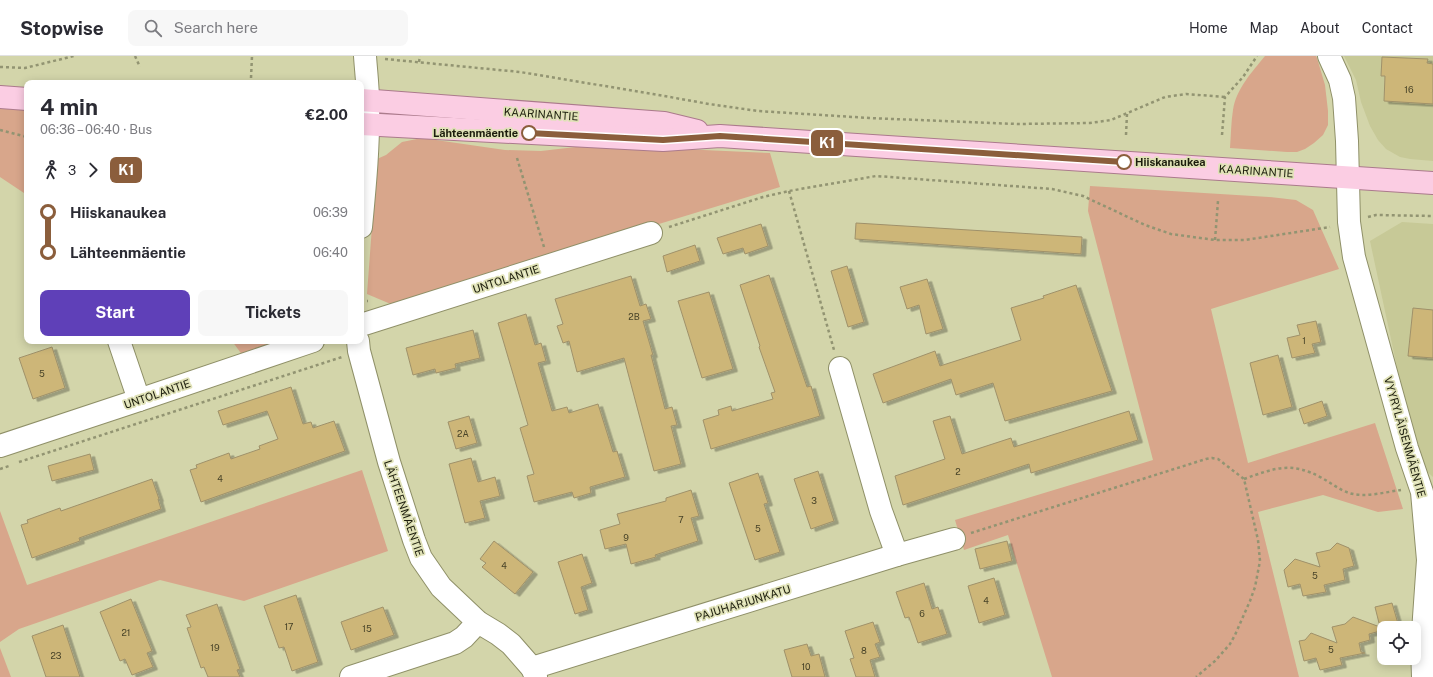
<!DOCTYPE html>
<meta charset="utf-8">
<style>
body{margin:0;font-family:"Public Sans",sans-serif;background:#f7f7f7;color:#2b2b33;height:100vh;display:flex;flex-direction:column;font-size:15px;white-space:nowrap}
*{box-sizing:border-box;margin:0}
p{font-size:13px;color:#7c7c81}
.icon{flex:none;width:22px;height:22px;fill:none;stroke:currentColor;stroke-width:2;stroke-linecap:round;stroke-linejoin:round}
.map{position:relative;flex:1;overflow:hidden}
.panel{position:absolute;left:24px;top:24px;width:340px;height:264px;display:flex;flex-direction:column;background:#fff;border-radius:8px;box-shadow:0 2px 10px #0003}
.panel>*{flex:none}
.badge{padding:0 8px;border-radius:6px;font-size:14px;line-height:26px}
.tools{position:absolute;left:1377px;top:565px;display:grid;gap:8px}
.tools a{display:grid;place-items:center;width:44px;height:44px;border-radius:8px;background:#fff;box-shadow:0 2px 10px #0003;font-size:20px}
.map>.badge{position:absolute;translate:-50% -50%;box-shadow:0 0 0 2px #fff}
.legs{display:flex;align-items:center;gap:6px;height:44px;padding:0 16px;font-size:13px}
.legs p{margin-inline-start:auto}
.summary{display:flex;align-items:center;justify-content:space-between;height:68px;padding:0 16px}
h1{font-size:22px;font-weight:700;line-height:30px}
.button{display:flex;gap:8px;margin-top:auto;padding:8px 16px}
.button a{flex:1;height:46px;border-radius:8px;background:#5f40b8;color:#fff;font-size:16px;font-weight:700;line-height:46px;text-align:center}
.button a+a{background:#f7f7f7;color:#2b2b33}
ul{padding:0 16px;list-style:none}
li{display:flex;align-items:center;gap:14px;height:40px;font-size:15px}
li i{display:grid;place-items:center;width:6px;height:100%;margin:0 5px;background:currentColor}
li i::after{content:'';width:10px;height:10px;margin:-5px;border:3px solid;border-radius:50%;background:#fff}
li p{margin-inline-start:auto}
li:first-child i{background:linear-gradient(#0000 50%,currentColor 0)}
li:last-child i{background:linear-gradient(currentColor 50%,#0000 0)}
header{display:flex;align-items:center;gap:24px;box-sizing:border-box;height:56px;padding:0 20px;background:#fff;border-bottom:1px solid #e1e1e2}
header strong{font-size:19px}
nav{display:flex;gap:22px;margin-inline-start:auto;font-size:14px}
.search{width:280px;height:36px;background:#f7f7f7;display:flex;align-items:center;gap:10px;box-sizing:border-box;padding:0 14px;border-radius:8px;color:#7c7c81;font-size:15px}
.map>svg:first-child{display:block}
</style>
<header>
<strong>Stopwise</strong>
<div class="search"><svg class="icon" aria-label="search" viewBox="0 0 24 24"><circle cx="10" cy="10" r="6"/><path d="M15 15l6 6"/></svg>Search here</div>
<nav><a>Home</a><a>Map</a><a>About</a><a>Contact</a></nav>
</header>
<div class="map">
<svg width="1433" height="621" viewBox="0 0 1433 621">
<defs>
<filter id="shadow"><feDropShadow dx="4.5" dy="2.5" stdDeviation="0" flood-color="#0004"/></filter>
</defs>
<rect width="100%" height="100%" fill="#d3d5aa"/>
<g fill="#c7c997">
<polygon points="1344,0 1433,0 1433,105 1410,103 1400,101 1386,93 1378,84 1370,70 1361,46 1356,24"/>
<polygon points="1402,166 1433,168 1433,421 1422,411 1416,400 1370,185"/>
</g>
<g fill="#d8a68b">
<path d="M 1265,0 L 1316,0 L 1317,2 L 1325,29 L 1328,55 L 1328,69 L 1323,79 L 1314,87 L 1305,93 L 1297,96 L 1287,96 L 1230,92 C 1231,79 1231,66 1233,54 C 1236,33 1252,16 1265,0 Z"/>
<polygon points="0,48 27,49 27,139 0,121"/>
<polygon points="422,82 505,94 541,95 593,89 770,97 780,131 393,249 367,238 377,103 386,99 402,86"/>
<polygon points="1090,130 1269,141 1296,144 1313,154 1339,213 1211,253 1248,407 1375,367 1403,453 1378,456 1323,439 1258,456 1299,621 1052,621 1008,479 964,494 955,464 1153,404 1088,155"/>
<polygon points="232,285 286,285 243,300"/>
<polygon points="362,414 388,495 244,545 160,524 19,573 0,586 0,455 27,529"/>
<polygon points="0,592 11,621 0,621"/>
</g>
<g fill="#cdb678" stroke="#9f916a" filter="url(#shadow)">
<polygon points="1382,1 1428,3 1427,7 1433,8 1433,48 1384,45 1385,20 1381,20"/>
<polygon points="856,167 1082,181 1081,198 855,183"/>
<polygon points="761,168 768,190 745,198 743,192 723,198 717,182"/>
<polygon points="695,189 700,205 667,216 663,200"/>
<polygon points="847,210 864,266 848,271 831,215"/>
<polygon points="769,219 807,331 811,330 820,360 711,393 703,364 719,359 718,354 731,350 732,355 773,343 771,337 775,336 759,291 760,290 740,229"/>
<polygon points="631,220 640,250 646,248 651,263 643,265 653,299 651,299 665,353 672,351 677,369 671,370 681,408 654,415 624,302 577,316 569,285 563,287 557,270 563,268 555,243"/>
<polygon points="927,223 943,273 926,278 919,249 907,253 900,231"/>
<polygon points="1076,229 1112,335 1005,365 993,327 956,339 951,323 883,347 873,318 935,295 940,310 1021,284 1011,252 1044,242 1043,240"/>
<polygon points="709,236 733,313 702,322 678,245"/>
<polygon points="1413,252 1433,254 1433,302 1408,300"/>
<polygon points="526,258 535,289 541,287 546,305 538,307 552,355 567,351 569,357 598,348 613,396 617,395 625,421 590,431 591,437 574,442 572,436 534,446 527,420 534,418 520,372 528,369 498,267"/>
<polygon points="1316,265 1321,286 1312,288 1315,297 1292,302 1287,282 1300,279 1297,269"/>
<polygon points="473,274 480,302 455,308 456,312 436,317 435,313 413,319 406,292"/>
<polygon points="52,291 65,332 33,343 19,302"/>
<polygon points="1278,299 1292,351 1263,359 1250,307"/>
<polygon points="291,331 303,368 311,366 313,372 334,365 345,395 201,446 190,414 197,412 196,409 229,397 231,403 260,393 259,390 278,383 267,355 223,369 218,355"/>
<polygon points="1322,345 1327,360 1304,368 1299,353"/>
<polygon points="1129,355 1138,384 1031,417 1029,408 903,449 895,420 945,403 933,365 950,360 962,398 1011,382 1014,391"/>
<polygon points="469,360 477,387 456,393 448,366"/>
<polygon points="90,398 94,414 52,425 48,410"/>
<polygon points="471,402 478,426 495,421 500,440 480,445 485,462 465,467 449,408"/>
<polygon points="818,415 834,465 811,473 794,423"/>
<polygon points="758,417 768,447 764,448 780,496 755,504 729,427"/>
<polygon points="152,423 159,443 158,443 161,453 79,482 80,485 32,502 21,469 28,467 27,464 60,452 61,455"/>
<polygon points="691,434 699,460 691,462 698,485 655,499 656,501 631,508 626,488 605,493 600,474 620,468 617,458 666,445 666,442"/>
<polygon points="494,485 533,516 515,538 482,511 486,507 480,503"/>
<polygon points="1007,485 1012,505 980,513 975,493"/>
<polygon points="1337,487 1349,492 1354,510 1343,513 1345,524 1324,529 1326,536 1303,540 1300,528 1288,531 1284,514 1295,503 1320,511 1316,497 1330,494"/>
<polygon points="582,498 592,527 581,531 588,554 575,558 558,506"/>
<polygon points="994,522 1005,559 979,567 968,530"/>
<polygon points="924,527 932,553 938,551 947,578 918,587 909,561 905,562 896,536"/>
<polygon points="296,539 318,606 292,615 284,591 279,592 264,550"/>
<polygon points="131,543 152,595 147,597 153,611 132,619 125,603 120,605 100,556"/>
<polygon points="1392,547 1399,571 1384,572 1384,574 1369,578 1370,584 1359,587 1361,596 1365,597 1340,602 1342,609 1320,614 1316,602 1304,605 1299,585 1305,584 1311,577 1337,587 1332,571 1345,568 1353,561 1380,571 1375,551"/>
<polygon points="217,548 240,613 237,614 240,621 208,621 204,611 201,612 187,572 191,571 186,559"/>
<polygon points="383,551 394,579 351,594 341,566"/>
<polygon points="873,566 880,586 875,588 880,601 870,604 875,621 856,621 850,603 854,602 845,575"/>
<polygon points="63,569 80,621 46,621 32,580"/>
<polygon points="807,588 811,600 819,598 825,621 792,621 784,594"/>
</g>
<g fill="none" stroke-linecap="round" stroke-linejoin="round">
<defs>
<g id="minor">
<polyline points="1329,0 1340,24 1344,42 1347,85 1349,166 1354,201 1407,392 1422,436 1428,504 1422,590 1423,621"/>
<path d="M 361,171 C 365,129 369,88 368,46 C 368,31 366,15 365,0"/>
<polyline points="361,269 651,177"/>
<polyline points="119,285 139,344"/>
<polyline points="358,285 359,295 389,406 414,484 421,502 441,531 478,566 498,578 511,588 532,612 536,621"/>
<polyline points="840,312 881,455 897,499"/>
<polyline points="0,390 139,344 313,285"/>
<polyline points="532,612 897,499 954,483"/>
<polyline points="351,621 455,587 464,581 478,566"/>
</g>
<g id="major">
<polyline points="0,41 27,43"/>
<polyline points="361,44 664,67 697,75"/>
<polyline points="361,68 663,84 720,80 1433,127"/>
</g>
</defs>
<use href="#minor" stroke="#8f9068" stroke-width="24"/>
<use href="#major" stroke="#ab7a8c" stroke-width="24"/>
<g stroke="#929472" stroke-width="2.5" stroke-dasharray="3 3" stroke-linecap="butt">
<polyline points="135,0 140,11"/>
<polyline points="385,3 520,16 653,38 709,48 758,55 869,62 1017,68 1090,67 1111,64 1165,41 1186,38 1225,41"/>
<polyline points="419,6 420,0"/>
<polyline points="0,11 25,12 74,0"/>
<polyline points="251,22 252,0"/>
<polyline points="0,74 27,81"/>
<polyline points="1126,79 1127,58"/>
<polyline points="1222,79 1225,41 1243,21 1257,0"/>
<polyline points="517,102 544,191"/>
<polyline points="789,135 834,294"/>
<polyline points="1368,161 1376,159 1433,160"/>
<polyline points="669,171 763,141 789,135 876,120 1052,133 1083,140 1145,169 1171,178 1215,184 1245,184 1330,171"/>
<polyline points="1215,184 1218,145"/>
<polyline points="361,245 368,245"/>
<polyline points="19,406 342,301"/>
<polyline points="0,413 9,410"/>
<path d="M 1244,423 C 1275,412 1291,405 1322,422 C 1331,427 1340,434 1349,437 C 1365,442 1385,436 1401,434"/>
<polyline points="971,477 1206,403 1212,402 1218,403 1244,423 1258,484 1260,505 1255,531 1250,545 1235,579 1230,588 1215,605 1196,621"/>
</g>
<use href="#minor" stroke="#fff" stroke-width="22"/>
<use href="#major" stroke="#fbcde3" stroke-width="22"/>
</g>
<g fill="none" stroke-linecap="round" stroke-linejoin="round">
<defs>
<polyline id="line-1" points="529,77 663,84 720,80 1124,106"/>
</defs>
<use href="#line-1" stroke="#fff" stroke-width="9"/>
<use href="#line-1" stroke="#8b5e3c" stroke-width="6"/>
</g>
<g fill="#fff" stroke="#8b5e3c" stroke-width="2">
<circle cx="529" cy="77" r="7"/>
<circle cx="1124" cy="106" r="7"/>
</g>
<g text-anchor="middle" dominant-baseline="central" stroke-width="3.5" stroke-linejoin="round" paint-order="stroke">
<g font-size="9" fill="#484328">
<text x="1409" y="33">16</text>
<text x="634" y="260">2B</text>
<text x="1304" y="284">1</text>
<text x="42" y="317">5</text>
<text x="463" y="377">2A</text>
<text x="958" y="415">2</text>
<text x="220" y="422">4</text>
<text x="814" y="444">3</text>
<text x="681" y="463">7</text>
<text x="758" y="472">5</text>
<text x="626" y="481">9</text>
<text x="504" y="509">4</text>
<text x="1315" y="519">5</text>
<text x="986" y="544">4</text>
<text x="922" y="557">6</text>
<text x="289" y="570">17</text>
<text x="367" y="572">15</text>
<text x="126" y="576">21</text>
<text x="215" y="591">19</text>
<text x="1331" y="593">5</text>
<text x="864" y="594">8</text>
<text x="56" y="599">23</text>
<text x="806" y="610">10</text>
</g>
<g font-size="11" fill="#1c1d0d" stroke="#e0e2b7">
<text transform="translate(541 58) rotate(4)">KAARINANTIE</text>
<text transform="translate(1256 115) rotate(4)">KAARINANTIE</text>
<text transform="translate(506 223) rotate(-18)">UNTOLANTIE</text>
<text transform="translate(157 338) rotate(-19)">UNTOLANTIE</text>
<text transform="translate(1405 381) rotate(74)">VYYRYLÄISENMÄENTIE</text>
<text transform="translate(404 452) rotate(71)">LÄHTEENMÄENTIE</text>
<text transform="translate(743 547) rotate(-17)">PAJUHARJUNKATU</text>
</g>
<g font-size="11" font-weight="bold" fill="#1c1d0d" stroke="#e0e2b7" text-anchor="end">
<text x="518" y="77">Lähteenmäentie</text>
<text x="1135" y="106" text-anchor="start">Hiiskanaukea</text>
</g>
</g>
</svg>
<div class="tools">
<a><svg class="icon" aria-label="locate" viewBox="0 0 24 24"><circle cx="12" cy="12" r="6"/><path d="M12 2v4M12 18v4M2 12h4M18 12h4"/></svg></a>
</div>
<b class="badge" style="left:827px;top:87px;background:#8b5e3c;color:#fff">K1</b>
<section class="panel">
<div class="summary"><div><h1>4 min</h1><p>06:36 – 06:40 · Bus</p></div><b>€2.00</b></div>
<div class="legs"><svg class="icon" aria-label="walk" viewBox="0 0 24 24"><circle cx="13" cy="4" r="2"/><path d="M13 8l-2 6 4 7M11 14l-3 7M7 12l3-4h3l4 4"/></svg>3<svg class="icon" aria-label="forward" viewBox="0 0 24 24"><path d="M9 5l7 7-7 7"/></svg><b class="badge" style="background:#8b5e3c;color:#fff">K1</b></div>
<ul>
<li><i style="color:#8b5e3c"></i><b>Hiiskanaukea</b><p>06:39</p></li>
<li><i style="color:#8b5e3c"></i><b>Lähteenmäentie</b><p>06:40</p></li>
</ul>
<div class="button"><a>Start</a><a>Tickets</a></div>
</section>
</div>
